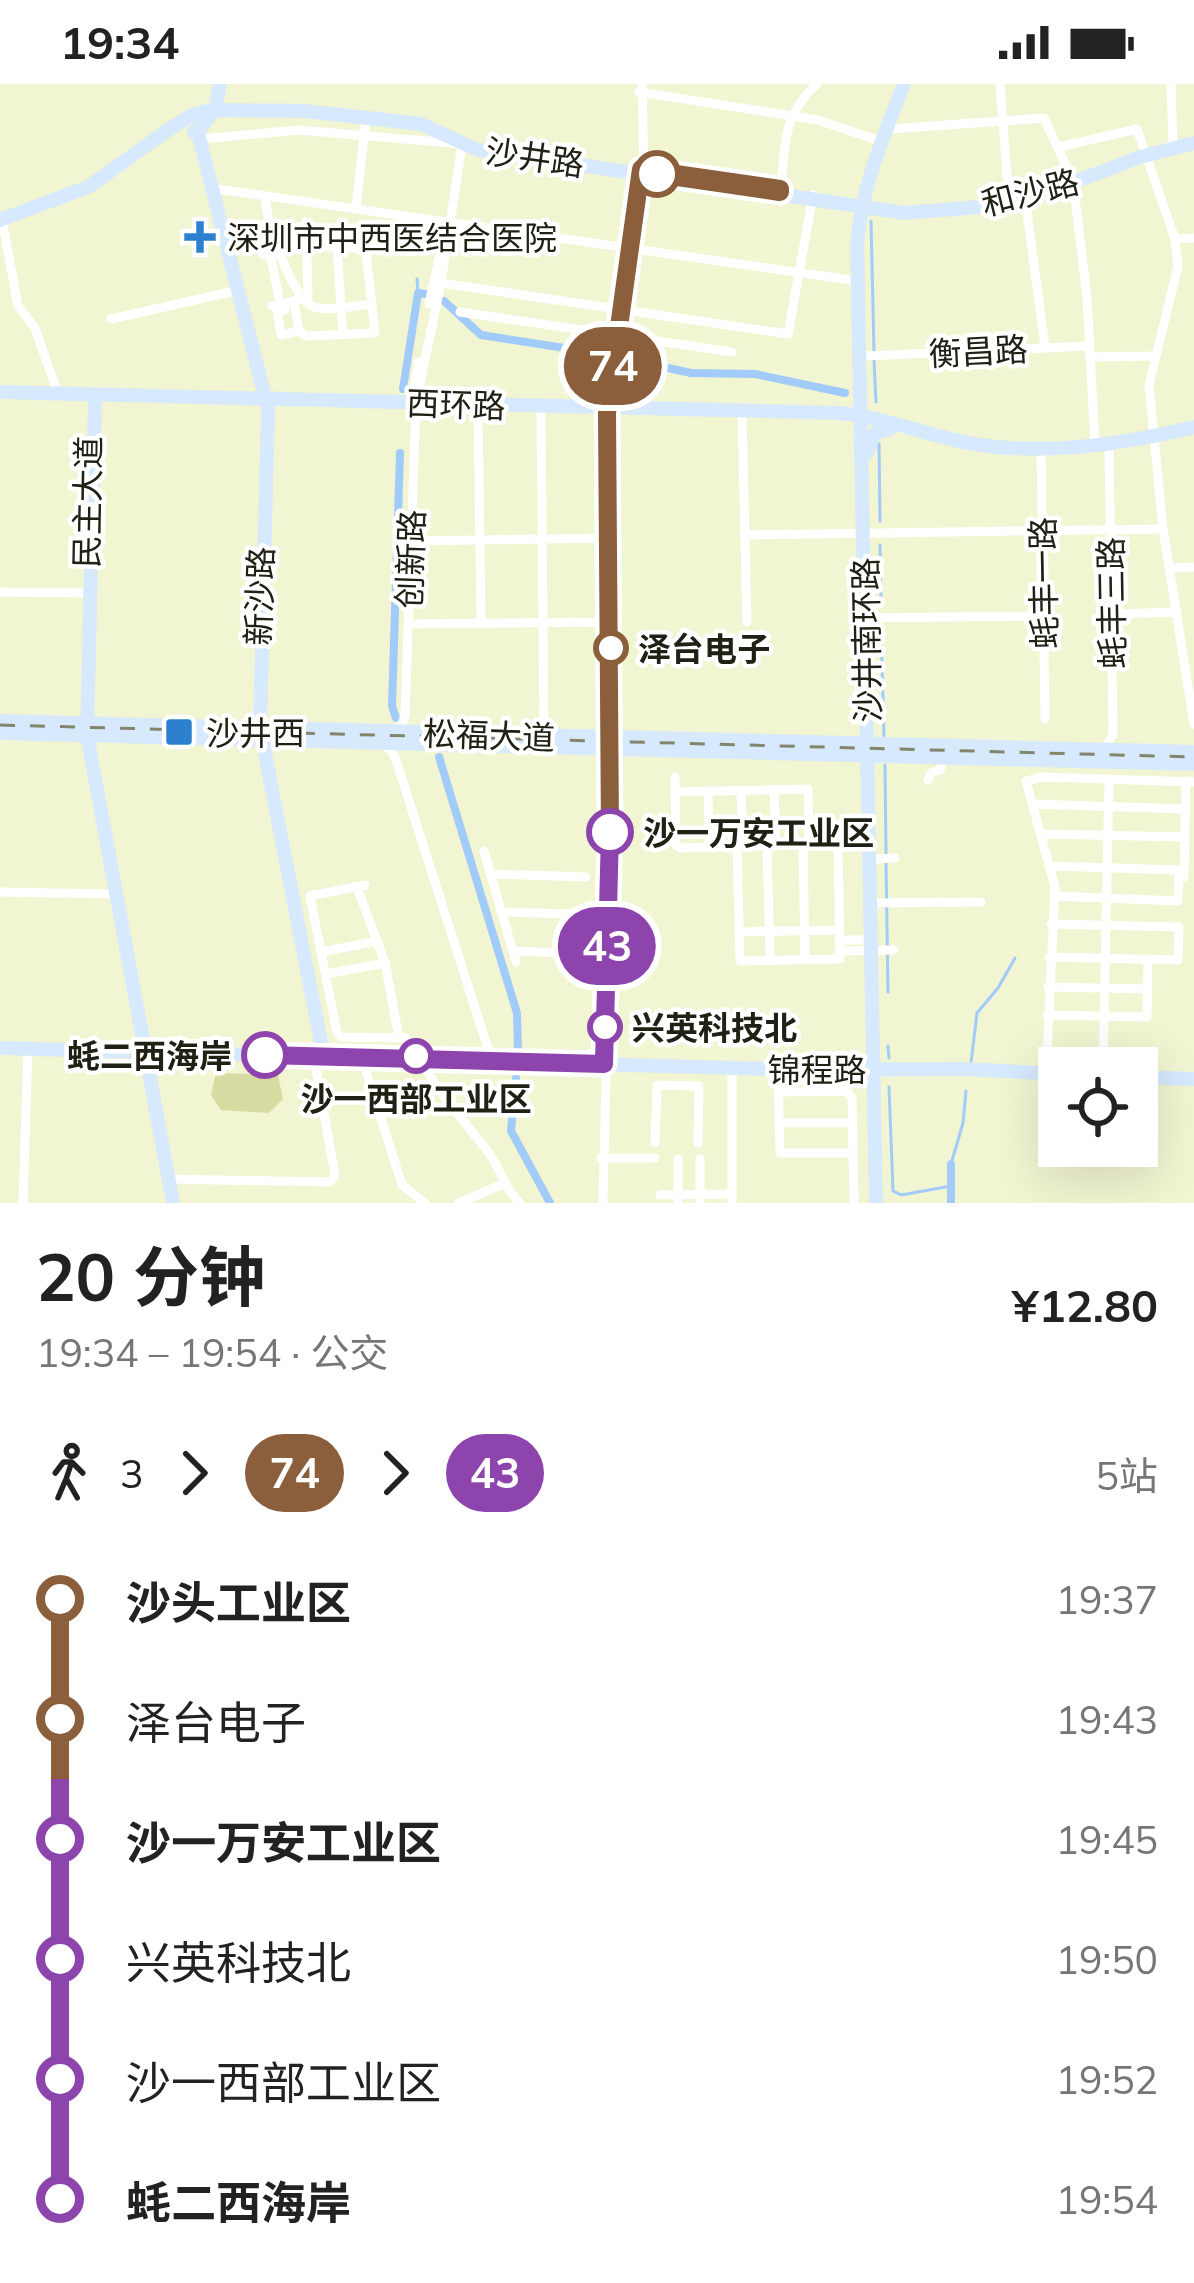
<!DOCTYPE html>
<html lang="zh">
<meta charset="utf-8">
<style>
body{margin:0;font-family:Mulish,"Noto Sans SC",sans-serif;background:#f2f2f2;color:#222;height:100vh;display:flex;flex-direction:column;font-size:45px;white-space:nowrap}
*{box-sizing:border-box;margin:0}
p{font-size:39px;color:#767676}
.icon{flex:none;width:66px;height:66px;fill:none;stroke:currentColor;stroke-width:2;stroke-linecap:round;stroke-linejoin:round}
.map{position:relative;height:1119px;overflow:hidden}
.details{display:flex;flex-direction:column;background:#fff;flex:1}
.details>*{flex:none}
.badge{padding:0 24px;border-radius:39px;font-size:42px;line-height:78px}
.tools{position:absolute;left:1038px;top:963px;display:grid;gap:24px}
.tools a{display:grid;place-items:center;width:120px;height:120px;border-radius:0px;background:#fff;box-shadow:0 12px 48px #0002;font-size:60px}
.map>.badge{position:absolute;translate:-50% -50%;box-shadow:0 0 0 6px #fff}
.legs{display:flex;align-items:center;gap:18px;height:132px;padding:0 36px;font-size:39px}
.legs p{margin-inline-start:auto}
.head{display:flex;align-items:center;justify-content:space-between;height:204px;padding:0 36px}
h1{font-size:66px;font-weight:700;line-height:90px}
ul{padding:0 36px;list-style:none}
li{display:flex;align-items:center;gap:42px;height:120px;font-size:45px}
li i{display:grid;place-items:center;width:18px;height:100%;margin:0 15px;background:currentColor}
li i::after{content:'';width:30px;height:30px;margin:-15px;border:9px solid;border-radius:50%;background:#fff}
li p{margin-inline-start:auto}
li:first-child i{background:linear-gradient(#0000 50%,currentColor 0)}
li:last-child i{background:linear-gradient(currentColor 50%,#0000 0)}
.status{display:flex;justify-content:space-between;align-items:center;height:84px;padding:0 60px;background:#fff;direction:ltr}
.status svg{height:33px;fill:currentColor}
.map>svg:first-child{display:block}
</style>
<div class="status"><b>19:34</b><svg viewBox="0 0 49 12"><path d="M0 12V9h3v3zM5 12V6h3v6zM10 12V3h3v9zM15 12V0h3v12zM26 1h20v11H26zM47 4h2v5h-2z"/></svg></div>
<div class="map">
<svg width="1194" height="1119" viewBox="0 0 1194 1119">
<rect width="100%" height="100%" fill="#f2f5d1"/>
<polygon fill="#d7dba1" points="216,989 278,991 283,1015 269,1029 221,1026 211,1011"/>
<g fill="none" stroke-linecap="round" stroke-linejoin="round">
<g stroke="#a0cbfa" stroke-width="3">
<polyline points="871,137 874,268"/>
<polyline points="417,195 418,209"/>
<polyline points="874,277 876,318"/>
<polyline points="879,360 880,437"/>
<polyline points="880,461 881,520"/>
<polyline points="881,545 884,652"/>
<polyline points="885,681 886,770"/>
<polyline points="886,779 888,908"/>
<polyline points="888,962 889,974"/>
<polyline points="971,979 977,929 998,904 1015,874"/>
<polyline points="889,1003 893,1107 901,1111 951,1102"/>
<polyline points="951,1080 963,1039 966,1007"/>
</g>
<g stroke="#a0cbfa" stroke-width="8">
<polyline points="444,217 481,251 610,271"/>
<polyline points="622,274 691,289 755,290 845,309"/>
<polyline points="403,305 418,209 425,210"/>
<polyline points="396,634 392,622 400,369"/>
<polyline points="439,673 517,929 518,968"/>
<polyline points="516,994 511,1047 550,1119"/>
<polyline points="951,1080 951,1119"/>
</g>
<g stroke="#fff" stroke-width="9">
<polyline points="1000,0 1009,118"/>
<polyline points="1171,0 1173,60"/>
<polyline points="639,8 818,36 880,57"/>
<polyline points="891,45 1044,34 1073,97 1087,213 1095,361"/>
<polyline points="201,55 299,46 462,60 441,199 416,319 405,631 402,640 394,646"/>
<polyline points="1059,63 1137,45 1175,155 1178,182 1149,301 1163,445 1194,640"/>
<polyline points="210,104 858,197"/>
<path d="M 780,108 C 786,63 781,32 817,0"/>
<path d="M 266,112 C 263,132 292,215 314,223 C 330,228 356,221 372,220"/>
<polyline points="1022,116 1026,121 1045,263"/>
<polyline points="356,124 366,34"/>
<polyline points="2,135 18,222 35,244 58,310"/>
<polyline points="1175,155 1194,154"/>
<polyline points="337,164 343,251"/>
<polyline points="270,169 280,220"/>
<path d="M 263,171 C 288,166 345,157 366,168 L 375,249 L 306,252 L 299,247 L 295,224"/>
<polyline points="441,199 788,250 813,111"/>
<polyline points="429,220 441,166"/>
<polyline points="272,222 308,214 306,138"/>
<polyline points="285,226 277,227 281,251 299,247"/>
<polyline points="460,228 732,268"/>
<polyline points="111,235 239,206"/>
<polyline points="866,272 1090,262"/>
<polyline points="1089,273 1156,272"/>
<polyline points="413,314 418,278"/>
<polyline points="478,325 481,539"/>
<polyline points="541,327 544,651"/>
<polyline points="742,332 747,538"/>
<polyline points="1041,364 1045,635"/>
<polyline points="744,451 1163,445"/>
<polyline points="411,457 612,454"/>
<polyline points="1170,484 1194,483"/>
<polyline points="0,508 89,509"/>
<polyline points="1111,530 1177,528"/>
<polyline points="852,534 1043,532"/>
<polyline points="408,540 614,538"/>
<polyline points="380,660 391,666 396,676 491,974"/>
<polyline points="1105,664 1113,651 1109,361"/>
<polyline points="675,693 676,761 680,764 838,760 840,875 740,877 737,762"/>
<polyline points="928,696 931,689 940,686 943,675"/>
<polyline points="741,706 743,762"/>
<polyline points="774,706 776,762"/>
<polyline points="708,707 709,763"/>
<polyline points="676,708 808,705 809,761"/>
<polyline points="1033,720 1185,725"/>
<polyline points="1042,750 1185,753"/>
<polyline points="803,761 805,876"/>
<polyline points="767,762 770,877"/>
<polyline points="484,767 516,878"/>
<polyline points="876,775 895,774"/>
<polyline points="1051,782 1179,786 1178,817 1054,812"/>
<polyline points="490,790 586,793"/>
<polyline points="1184,793 1186,697"/>
<polyline points="365,801 310,812 337,949 342,953 406,954 409,972"/>
<polyline points="357,803 385,879 399,954"/>
<polyline points="0,808 115,810"/>
<polyline points="876,819 981,818"/>
<polyline points="501,828 611,831"/>
<polyline points="739,848 839,846"/>
<polyline points="839,856 872,856"/>
<polyline points="513,867 585,870"/>
<polyline points="839,867 894,866"/>
<polyline points="321,868 378,857"/>
<polyline points="1049,873 1178,876 1179,843 1051,840"/>
<polyline points="326,890 385,879"/>
<polyline points="1048,903 1148,905"/>
<polyline points="1047,931 1147,933 1148,875"/>
<path d="M 424,981 C 442,1015 466,1039 489,1069 C 501,1086 504,1104 520,1119"/>
<polyline points="732,984 732,1119"/>
<polyline points="1103,984 1109,695"/>
<polyline points="778,985 780,1069 853,1069"/>
<polyline points="366,987 402,1101 425,1119"/>
<polyline points="1046,990 1055,803 1026,697 1043,693 1194,698"/>
<polyline points="779,1008 846,1007 852,1013 854,1119"/>
<polyline points="780,1039 852,1039"/>
<polyline points="655,1059 657,1001 699,1002 698,1059"/>
<polyline points="601,1074 655,1074"/>
<polyline points="678,1075 678,1119"/>
<polyline points="700,1075 700,1119"/>
<polyline points="166,1095 330,1098 335,1091 316,985 320,979"/>
<polyline points="660,1111 732,1110"/>
<polyline points="23,1119 28,965"/>
<polyline points="459,1119 503,1100"/>
<polyline points="603,1119 615,630 610,329 644,88 642,0"/>
</g>
<g stroke="#d7e9fd" stroke-width="14">
<polyline points="197,45 268,325 260,644 325,979"/>
<polyline points="194,48 198,48 215,26 220,0"/>
<polyline points="0,136 88,103 168,46 192,31 211,26 305,27 421,40 478,66 905,129 979,123 1038,112 1140,73 1194,59"/>
<path d="M 0,308 L 839,329 C 885,333 928,352 974,360 C 1047,372 1122,360 1194,343"/>
<polyline points="91,311 95,315 87,651 173,1119"/>
<polyline points="867,369 875,349 890,345"/>
<polyline points="0,637 1194,668"/>
<polyline points="0,649 1194,680"/>
<polyline points="0,964 814,986 964,985 1059,990"/>
<polyline points="1137,993 1194,995"/>
<path d="M 876,1119 L 857,161 C 861,103 883,54 904,0"/>
</g>
<polyline stroke="#83856d" stroke-width="3" stroke-dasharray="15 15" stroke-linecap="butt" points="0,641 1194,673"/>
</g>
<g fill="none" stroke-linecap="round" stroke-linejoin="round">
<defs>
<polyline id="line-1" points="610,748 607,329 641,85 780,105 780,108 657,90"/>
<polyline id="line-2" points="265,971 604,980 610,748"/>
</defs>
<use href="#line-1" stroke="#fff" stroke-width="27"/>
<use href="#line-2" stroke="#fff" stroke-width="27"/>
<use href="#line-1" stroke="#8b5e3c" stroke-width="18"/>
<use href="#line-2" stroke="#8e44ad" stroke-width="18"/>
</g>
<g fill="#fff" stroke="#8b5e3c" stroke-width="6">
<circle cx="657" cy="90" r="21"/>
<circle cx="611" cy="564" r="15"/>
</g>
<g fill="#2c80ce" stroke="#fff" stroke-width="4.5">
<path d="M194 135h12v12h12v12h-12v12h-12v-12h-12v-12h12z"/>
<rect x="164" y="633" width="30" height="30" rx="6"/>
</g>
<g fill="#fff" stroke="#8e44ad" stroke-width="6">
<circle cx="610" cy="748" r="21"/>
<circle cx="605" cy="943" r="15"/>
<circle cx="265" cy="971" r="21"/>
<circle cx="416" cy="972" r="15"/>
</g>
<g text-anchor="middle" dominant-baseline="central" stroke-width="9" stroke-linejoin="round" paint-order="stroke">
<g font-size="33" fill="#202114" stroke="#fff">
<text transform="translate(535 73) rotate(8)">沙井路</text>
<text transform="translate(1030 108) rotate(-14)">和沙路</text>
<text transform="translate(978 267) rotate(-3)">衡昌路</text>
<text transform="translate(456 320) rotate(2)">西环路</text>
<text transform="translate(87 418) rotate(-89)">民主大道</text>
<text transform="translate(410 475) rotate(-88)">创新路</text>
<text transform="translate(1043 499) rotate(-91)">蚝丰一路</text>
<text transform="translate(259 512) rotate(-88)">新沙路</text>
<text transform="translate(1111 519) rotate(-91)">蚝丰三路</text>
<text transform="translate(866 556) rotate(-91)">沙井南环路</text>
<text transform="translate(489 651) rotate(2)">松福大道</text>
<text x="817" y="985">锦程路</text>
</g>
<g font-size="33" fill="#202114" stroke="#fff" text-anchor="start">
<text x="227" y="153">深圳市中西医结合医院</text>
<text x="206" y="648">沙井西</text>
</g>
<g font-size="33" font-weight="bold" fill="#202114" stroke="#fff" text-anchor="start">
<text x="638" y="564">泽台电子</text>
<text x="643" y="748">沙一万安工业区</text>
<text x="632" y="943">兴英科技北</text>
<text x="232" y="971" text-anchor="end">蚝二西海岸</text>
<text x="416" y="1014" text-anchor="middle">沙一西部工业区</text>
</g>
</g>
</svg>
<div class="tools">
<a><svg class="icon" aria-label="locate" viewBox="0 0 24 24"><circle cx="12" cy="12" r="6"/><path d="M12 2v4M12 18v4M2 12h4M18 12h4"/></svg></a>
</div>
<b class="badge" style="left:613px;top:282px;background:#8b5e3c;color:#fff">74</b>
<b class="badge" style="left:607px;top:862px;background:#8e44ad;color:#fff">43</b>
</div>
<section class="details">
<div class="head"><div><h1>20 分钟</h1><p>19:34 – 19:54 · 公交</p></div><b>¥12.80</b></div>
<div class="legs"><svg class="icon" aria-label="walk" viewBox="0 0 24 24"><circle cx="13" cy="4" r="2"/><path d="M13 8l-2 6 4 7M11 14l-3 7M7 12l3-4h3l4 4"/></svg>3<svg class="icon" aria-label="forward" viewBox="0 0 24 24"><path d="M9 5l7 7-7 7"/></svg><b class="badge" style="background:#8b5e3c;color:#fff">74</b><svg class="icon" aria-label="forward" viewBox="0 0 24 24"><path d="M9 5l7 7-7 7"/></svg><b class="badge" style="background:#8e44ad;color:#fff">43</b><p>5站</p></div>
<ul>
<li><i style="color:#8b5e3c"></i><b>沙头工业区</b><p>19:37</p></li>
<li><i style="color:#8b5e3c"></i><span>泽台电子</span><p>19:43</p></li>
<li><i style="color:#8e44ad"></i><b>沙一万安工业区</b><p>19:45</p></li>
<li><i style="color:#8e44ad"></i><span>兴英科技北</span><p>19:50</p></li>
<li><i style="color:#8e44ad"></i><span>沙一西部工业区</span><p>19:52</p></li>
<li><i style="color:#8e44ad"></i><b>蚝二西海岸</b><p>19:54</p></li>
</ul>
</section>
